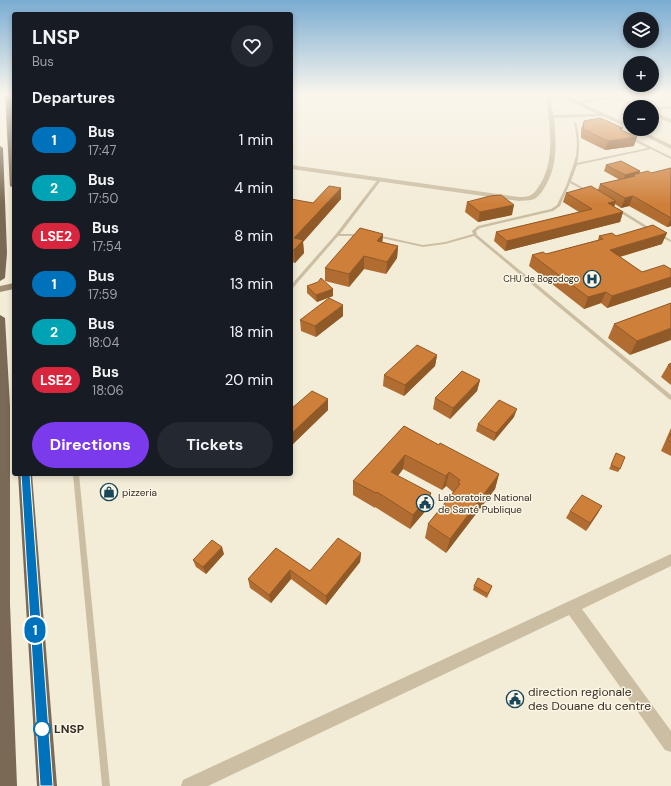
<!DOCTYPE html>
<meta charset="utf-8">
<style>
body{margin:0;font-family:"DM Sans",sans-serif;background:#242831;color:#f1f3f6;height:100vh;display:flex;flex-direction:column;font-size:15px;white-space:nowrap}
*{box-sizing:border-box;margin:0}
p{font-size:13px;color:#9ea1a6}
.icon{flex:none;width:22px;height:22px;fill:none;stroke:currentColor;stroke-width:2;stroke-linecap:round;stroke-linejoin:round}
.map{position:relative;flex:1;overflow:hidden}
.details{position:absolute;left:12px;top:12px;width:281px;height:464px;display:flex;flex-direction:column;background:#171b24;border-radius:4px;box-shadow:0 2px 6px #0003}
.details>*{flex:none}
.badge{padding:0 8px;border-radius:13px;font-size:14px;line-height:26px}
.controls{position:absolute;left:623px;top:12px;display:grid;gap:8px}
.controls a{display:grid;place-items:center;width:36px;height:36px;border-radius:50%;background:#171b24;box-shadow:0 2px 6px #0003;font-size:20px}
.map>.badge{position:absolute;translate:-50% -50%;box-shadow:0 0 0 2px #fff}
h2{padding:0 20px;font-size:15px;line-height:36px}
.round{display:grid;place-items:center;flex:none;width:42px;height:42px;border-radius:21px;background:#242831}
.headline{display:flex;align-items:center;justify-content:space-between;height:68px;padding:0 20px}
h1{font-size:19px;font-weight:700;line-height:30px}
.primary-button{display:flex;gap:8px;margin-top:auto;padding:8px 20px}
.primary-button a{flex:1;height:46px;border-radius:24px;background:#7c3aed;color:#fff;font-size:16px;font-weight:700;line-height:46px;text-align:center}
.primary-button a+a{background:#242831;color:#f1f3f6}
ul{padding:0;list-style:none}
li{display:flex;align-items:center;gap:12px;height:48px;padding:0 20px}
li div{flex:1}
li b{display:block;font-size:15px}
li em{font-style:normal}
li .badge{min-width:44px;font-weight:700;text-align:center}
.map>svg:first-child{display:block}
</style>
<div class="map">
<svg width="671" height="786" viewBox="0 0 671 786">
<rect width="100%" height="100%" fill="#f3ecd7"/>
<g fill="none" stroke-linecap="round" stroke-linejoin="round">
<g fill="#cbbea3" fill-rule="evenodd">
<path d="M 574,122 L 576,123 C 580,137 580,149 577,163 L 648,148 L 630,139 L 630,138 L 631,137 L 671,157 L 671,159 L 651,149 L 577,165 L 571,181 L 589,191 L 605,187 L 607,188 L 606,189 L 589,193 L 570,183 L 560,206 L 553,211 L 480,228 L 476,231 L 477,235 L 671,395 L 671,400 L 669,399 L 474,236 L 445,244 L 423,247 L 377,237 L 375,236 L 377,235 L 423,245 L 445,242 L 473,234 L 472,231 L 478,226 L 551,209 L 557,205 L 566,186 L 573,166 L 576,156 L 577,145 L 576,134 Z"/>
<polygon points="379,178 382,179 340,234 360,234 362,235 361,236 338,236 292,289 291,289 291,285 336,234"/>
<polygon points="616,208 618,208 653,230 650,231 616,210"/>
<polygon points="659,234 661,234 671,240 671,242 659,236"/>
<polygon points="73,474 79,474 110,786 102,786"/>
</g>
<g fill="#cbbea3" fill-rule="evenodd">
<path d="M 546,95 L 550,95 L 553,115 L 597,114 L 558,95 L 564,95 L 578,101 L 617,95 L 628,95 L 620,97 L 641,107 L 635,107 L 614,98 L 583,104 L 630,125 L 630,129 L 603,116 L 554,118 C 556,141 558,164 546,185 C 543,190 540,196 534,199 C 530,201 524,200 519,201 L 291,169 L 291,165 L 519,197 C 523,197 528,197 531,195 C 536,192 538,187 541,183 C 556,156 549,124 546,95 Z"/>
<polygon points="671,106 671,108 652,111 671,119 671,123 652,115 652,108"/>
<polygon points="631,129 638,129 671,145 671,149"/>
<polygon points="671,554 671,566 582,609 671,731 671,752 665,750 569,615 208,786 181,786 183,780"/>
</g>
<polygon fill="#9f8d74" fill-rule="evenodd" points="14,283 14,289 0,292 0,286"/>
<g fill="#796955" fill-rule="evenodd">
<polygon points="5,95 11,95 14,136 14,188 10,186"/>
<polygon points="0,146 3,148 7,253 5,278 0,281"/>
<polygon points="0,315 5,318 10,406 10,604 17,786 0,786"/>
<polygon points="18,474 32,474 57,786 37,786"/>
</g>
</g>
<g fill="#b16d31">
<polygon points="584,121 623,128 622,130 634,146 605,150 581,138 581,129"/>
<polygon points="606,165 640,171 639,174 651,173 671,168 671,226 667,227 629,206 621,208 615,204 614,207 623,212 620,222 505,251 494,241 496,232 579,212 563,202 566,193 598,190 600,184 620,180 604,171"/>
<polygon points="291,199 313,203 341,199 303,242 304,253 295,263 292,262 291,264"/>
<polygon points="467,202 512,215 478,222 465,212"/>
<polygon points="383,234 382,242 398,246 397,258 386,274 364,269 349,287 325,281 325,268"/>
<polygon points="599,236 616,236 662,244 620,257 642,272 671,269 671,287 607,308 601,303 584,309 529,266 532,255 546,254 598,240"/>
<polygon points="307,286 333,289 333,296 317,302 307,293"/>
<polygon points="671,303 630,355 608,338 614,324"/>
<polygon points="343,316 316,337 301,331 300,320"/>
<polygon points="437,355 435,366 404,396 383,386 384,375"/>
<polygon points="671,363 671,385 661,377 668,365"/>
<polygon points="480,380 477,391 450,419 433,409 435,398"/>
<polygon points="328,399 328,410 293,444 291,443 291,409"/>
<polygon points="514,417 494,441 476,431 478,424"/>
<polygon points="404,426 439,445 499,474 495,489 446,553 425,538 428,524 453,492 446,486 442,490 403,469 398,476 428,508 410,529 375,507 375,508 353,495 353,481"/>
<polygon points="671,428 671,456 661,451"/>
<polygon points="615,457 620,469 618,472 609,469"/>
<polygon points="602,506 598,513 586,531 566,518 570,511"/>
<polygon points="276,548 310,571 361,553 360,562 326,605 291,579 271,603 250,588 248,579"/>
<polygon points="224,554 206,574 196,567 193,560"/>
<polygon points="474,586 492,586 487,598 473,590"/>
</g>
<g fill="#905928">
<polygon points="637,137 634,146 605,150 608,141"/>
<polygon points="640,171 638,177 632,175 631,179 623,181 625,175"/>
<polygon points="341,188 341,199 303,242 304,253 295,263 294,250 294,238"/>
<polygon points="633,196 629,206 621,208 625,198"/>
<polygon points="616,201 613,210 608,203"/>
<polygon points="514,205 512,215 478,222 480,212"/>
<polygon points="623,212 620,222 505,251 507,241"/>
<polygon points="671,218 671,226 667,227"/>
<polygon points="667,233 662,244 605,261 610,250"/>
<polygon points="383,234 382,246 377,241"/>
<polygon points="398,246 397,258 386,274 387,262"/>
<polygon points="291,250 292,250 292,262 291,264"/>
<polygon points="364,256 364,269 349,287 349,274"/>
<polygon points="671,277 671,287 607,308 612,296"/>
<polygon points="333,289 333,296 317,302 316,295"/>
<polygon points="606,292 601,303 584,309 588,297"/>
<polygon points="343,305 343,316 316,337 315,326"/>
<polygon points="671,328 671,340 630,355 637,341"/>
<polygon points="437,355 435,366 404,396 405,385"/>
<polygon points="480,380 477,391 450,419 453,408"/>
<polygon points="328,399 328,410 293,444 292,433"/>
<polygon points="517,409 514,417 494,441 496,433"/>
<polygon points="405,455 403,469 390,486 391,472"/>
<polygon points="449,472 446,486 442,490 446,476"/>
<polygon points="499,474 495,489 446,553 450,539"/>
<polygon points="431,493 428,508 410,529 413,515"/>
<polygon points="602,506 598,513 586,531 590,523"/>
<polygon points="222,547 224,554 206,574 203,567"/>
<polygon points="361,553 360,562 326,605 326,596"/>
<polygon points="290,570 291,579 271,603 269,595"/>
</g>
<g fill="#ce7f39" stroke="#905928">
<polygon points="600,118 623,128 619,129 637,137 608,141 583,129 584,121"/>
<polygon points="621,161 640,171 625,175 606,165"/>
<polygon points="671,168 671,218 633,196 625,198 600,184 635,176 632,175 648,171 651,173"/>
<polygon points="329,186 341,188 294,238 303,240 294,250 291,250 291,199 313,203"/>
<polygon points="591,186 616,201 608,203 623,212 507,241 496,232 592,209 566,193"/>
<polygon points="501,195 514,205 480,212 467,202 490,196"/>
<polygon points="653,225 667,233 610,250 642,272 664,265 671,269 671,277 612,296 606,292 588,297 532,255 543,252 546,254 603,239 599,236 612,233 616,236"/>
<polygon points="360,228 383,234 377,241 398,246 387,262 364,256 349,274 325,268"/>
<polygon points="321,278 333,289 316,295 307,286 318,282"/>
<polygon points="329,298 343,305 315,326 300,320"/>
<polygon points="671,303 671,328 637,341 614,324"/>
<polygon points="417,345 437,355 405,385 384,375"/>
<polygon points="671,363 671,367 668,365"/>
<polygon points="462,371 480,380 453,408 435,398"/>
<polygon points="312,391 328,399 292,433 291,432 291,409"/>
<polygon points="499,400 517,409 496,433 478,424"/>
<polygon points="404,426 439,445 440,443 499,474 450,539 428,524 460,484 458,483 460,480 449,472 446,476 405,455 391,472 431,493 413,515 377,492 376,493 353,481"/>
<polygon points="671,433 671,442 668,440"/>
<polygon points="616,453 625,457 620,469 611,465"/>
<polygon points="582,495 602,506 590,523 570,511"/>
<polygon points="338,538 361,553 326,596 290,570 269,595 248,579 276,548 310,571"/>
<polygon points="212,540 222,547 203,567 193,560"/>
<polygon points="478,578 492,586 488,594 474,586"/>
</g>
<linearGradient id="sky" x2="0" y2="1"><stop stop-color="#79acd2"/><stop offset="0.46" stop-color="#faf6ed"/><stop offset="1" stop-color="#faf6ed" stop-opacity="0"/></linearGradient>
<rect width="671" height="205" fill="url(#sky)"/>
<polygon fill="#0072bc" stroke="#fff" points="25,470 30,474 53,786 40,786 21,474"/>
<defs>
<symbol id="hospital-ring" viewBox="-11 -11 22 22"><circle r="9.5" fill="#faf5e4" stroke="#18475a" stroke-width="1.5"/><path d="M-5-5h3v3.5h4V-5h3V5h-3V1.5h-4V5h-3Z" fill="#18475a"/></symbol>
<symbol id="shop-ring" viewBox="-11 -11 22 22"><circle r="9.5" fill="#faf5e4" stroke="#18475a" stroke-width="1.5"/><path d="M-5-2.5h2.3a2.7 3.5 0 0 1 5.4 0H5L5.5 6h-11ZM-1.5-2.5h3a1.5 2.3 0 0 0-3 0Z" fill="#18475a"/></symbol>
<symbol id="civic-ring" viewBox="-11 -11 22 22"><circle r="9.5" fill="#faf5e4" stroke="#18475a" stroke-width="1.5"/><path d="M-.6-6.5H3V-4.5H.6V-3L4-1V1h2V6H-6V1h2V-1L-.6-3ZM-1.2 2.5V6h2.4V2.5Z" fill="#18475a"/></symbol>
</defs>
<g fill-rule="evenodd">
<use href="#hospital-ring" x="582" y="269" width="20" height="20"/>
<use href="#shop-ring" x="99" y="482" width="20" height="20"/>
<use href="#civic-ring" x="415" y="493" width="20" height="20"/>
<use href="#civic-ring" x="505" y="689" width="20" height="20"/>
</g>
<circle fill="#fff" stroke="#0072bc" stroke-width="2" cx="42" cy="729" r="8"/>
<g text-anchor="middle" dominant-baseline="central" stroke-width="3" stroke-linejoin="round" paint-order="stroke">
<g font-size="9" fill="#352e25" stroke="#faf5e4" text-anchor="end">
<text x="579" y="279">CHU de Bogodogo</text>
</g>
<g font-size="10" fill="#352e25" stroke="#faf5e4" text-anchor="start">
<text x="122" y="492">pizzeria</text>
<text x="438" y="497">Laboratoire National<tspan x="438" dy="12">de Santé Publique</tspan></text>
</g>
<g font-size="12" fill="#352e25" stroke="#faf5e4" text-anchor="start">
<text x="528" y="692">direction regionale<tspan x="528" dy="14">des Douane du centre</tspan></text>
</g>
<g font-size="12" font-weight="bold" fill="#352e25" stroke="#faf5e4" text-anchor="start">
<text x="54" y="729">LNSP</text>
</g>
</g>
</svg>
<div class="controls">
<a><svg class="icon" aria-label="layers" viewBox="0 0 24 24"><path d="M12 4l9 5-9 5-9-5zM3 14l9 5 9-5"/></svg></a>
<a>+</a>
<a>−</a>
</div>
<b class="badge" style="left:35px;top:630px;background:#0072bc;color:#fff">1</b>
<section class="details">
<div class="headline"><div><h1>LNSP</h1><p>Bus</p></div><a class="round"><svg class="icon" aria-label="heart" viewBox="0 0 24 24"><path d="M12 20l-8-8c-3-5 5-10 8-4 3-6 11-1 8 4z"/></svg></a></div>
<h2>Departures</h2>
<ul>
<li><span class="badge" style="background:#0072bc;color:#fff">1</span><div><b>Bus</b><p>17:47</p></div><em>1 min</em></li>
<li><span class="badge" style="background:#00a3b4;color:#fff">2</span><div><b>Bus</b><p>17:50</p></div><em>4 min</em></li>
<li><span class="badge" style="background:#d7263d;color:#fff">LSE2</span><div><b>Bus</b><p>17:54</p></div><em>8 min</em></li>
<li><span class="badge" style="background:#0072bc;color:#fff">1</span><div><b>Bus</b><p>17:59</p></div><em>13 min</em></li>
<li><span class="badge" style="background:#00a3b4;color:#fff">2</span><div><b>Bus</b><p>18:04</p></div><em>18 min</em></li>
<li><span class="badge" style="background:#d7263d;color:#fff">LSE2</span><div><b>Bus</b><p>18:06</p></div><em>20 min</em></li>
</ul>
<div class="primary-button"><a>Directions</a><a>Tickets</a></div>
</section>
</div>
